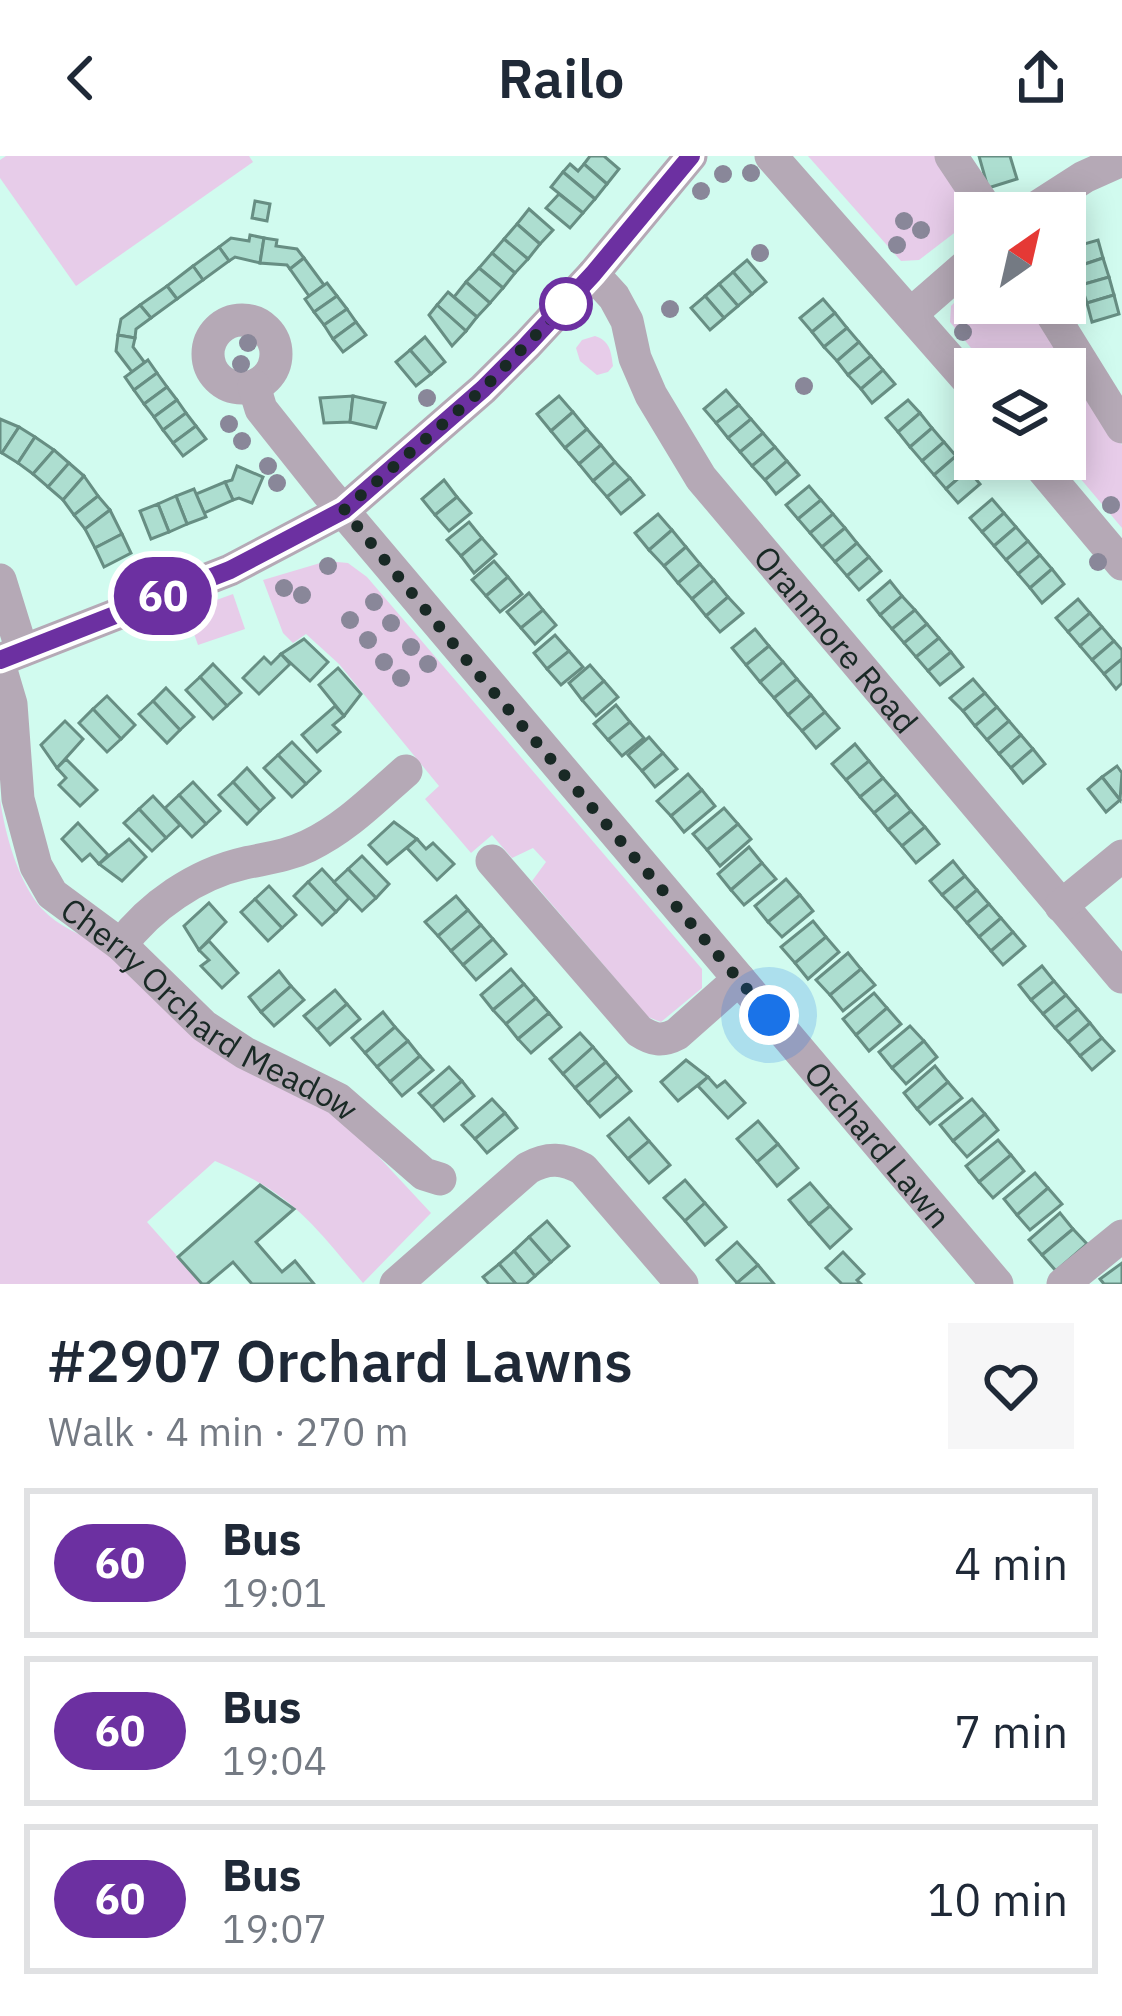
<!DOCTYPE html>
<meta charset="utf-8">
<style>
body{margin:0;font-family:"IBM Plex Sans",sans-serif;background:#f6f6f7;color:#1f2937;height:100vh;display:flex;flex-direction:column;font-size:45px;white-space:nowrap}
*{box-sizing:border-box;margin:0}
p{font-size:39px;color:#747a83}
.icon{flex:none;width:66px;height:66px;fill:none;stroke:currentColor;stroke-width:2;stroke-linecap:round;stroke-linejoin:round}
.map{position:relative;height:1128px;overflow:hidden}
.panel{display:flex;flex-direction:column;background:#fff;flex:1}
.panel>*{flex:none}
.badge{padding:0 24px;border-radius:39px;font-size:42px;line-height:78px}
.needle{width:78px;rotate:34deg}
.tools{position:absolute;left:954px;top:36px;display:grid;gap:24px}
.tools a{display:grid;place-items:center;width:132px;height:132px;border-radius:0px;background:#fff;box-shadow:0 6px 30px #0003;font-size:60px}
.you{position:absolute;width:60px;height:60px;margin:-30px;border:9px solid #fff;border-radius:50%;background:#1a73e8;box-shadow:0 0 0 18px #1a73e833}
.map>.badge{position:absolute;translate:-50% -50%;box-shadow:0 0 0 6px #fff}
.round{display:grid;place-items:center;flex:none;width:126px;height:126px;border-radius:0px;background:#f6f6f7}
.head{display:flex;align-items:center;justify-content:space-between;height:204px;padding:0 48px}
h1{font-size:57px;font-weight:600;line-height:90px}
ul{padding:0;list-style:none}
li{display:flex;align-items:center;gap:36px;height:150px;margin:0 24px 18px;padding:0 24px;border:6px solid #e0e1e3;border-radius:0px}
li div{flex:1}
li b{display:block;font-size:45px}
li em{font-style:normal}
li .badge{min-width:132px;font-weight:700;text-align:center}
header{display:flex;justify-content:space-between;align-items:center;height:156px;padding:0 48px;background:#fff;font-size:54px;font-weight:600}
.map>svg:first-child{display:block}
</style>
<header><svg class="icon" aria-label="back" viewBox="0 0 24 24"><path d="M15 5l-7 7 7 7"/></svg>Railo<svg class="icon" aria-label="share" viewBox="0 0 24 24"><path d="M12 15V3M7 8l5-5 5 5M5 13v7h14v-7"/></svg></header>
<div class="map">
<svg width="1122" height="1128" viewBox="0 0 1122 1128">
<rect width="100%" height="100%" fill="#d1fbef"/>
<g fill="#e7cce9">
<polygon points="6,0 249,0 253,6 76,130 0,22 0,4"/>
<polygon points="808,0 936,0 975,61 919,104 901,105"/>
<polygon points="975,126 975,147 1032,147 1122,289 1122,372 1064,303 1065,213 988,213 950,166 951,150"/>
<path d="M 595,180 C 610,185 611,195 613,210 L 608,216 L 597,219 L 580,205 L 576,192 L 582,184 Z"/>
<polygon points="327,405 348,407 367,421 702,813 702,832 661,866 648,861 532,725 546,706 533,692 512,702 492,679 471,697 425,643 439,630 339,508 306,478 293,487 283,477 263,424"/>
<polygon points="233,438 245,473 198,489 186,455"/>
<path d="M 0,643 C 5,678 18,726 42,753 C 58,770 81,779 101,789 L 327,955 L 365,986 L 431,1057 L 363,1127 C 310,1065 293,1038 215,1005 L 147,1066 L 202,1128 L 0,1128 Z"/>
</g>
<g fill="#added0" stroke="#678e83" stroke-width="3">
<polygon points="590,0 604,0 619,13 607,28 584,8"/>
<polygon points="979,0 1010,0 1017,23 988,32"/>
<polygon points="570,8 578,15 584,8 607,28 595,43 563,16"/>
<polygon points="563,16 595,43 583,57 551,31"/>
<polygon points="559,38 583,57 570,72 546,52"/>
<polygon points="255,45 270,48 267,65 252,62"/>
<polygon points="529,53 553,74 540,88 517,68"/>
<polygon points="517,68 540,88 528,103 504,83"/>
<polygon points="250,79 264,82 260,107 235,101 229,105 219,91 231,82 249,85"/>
<polygon points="264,82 277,84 276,90 297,93 304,102 290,113 287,109 260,107"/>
<polygon points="504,83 528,103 515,117 492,97"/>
<polygon points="1098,84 1103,102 1076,111 1070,92"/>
<polygon points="219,91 229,105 203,124 193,110"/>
<polygon points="492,97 515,117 503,132 479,112"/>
<polygon points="304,102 324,129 309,140 290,113"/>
<polygon points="1103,102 1109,121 1081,129 1076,111"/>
<polygon points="747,104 766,126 752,138 733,116"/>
<polygon points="193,110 203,124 177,143 167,130"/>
<polygon points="479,112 503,132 490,147 466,126"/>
<polygon points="733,116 752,138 738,150 719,128"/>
<polygon points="1109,121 1114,139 1087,147 1081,129"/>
<polygon points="466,126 490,147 477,161 454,141"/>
<polygon points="327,127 337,140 314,156 305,143"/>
<polygon points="719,128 738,150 724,162 705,140"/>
<polygon points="167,130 177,143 151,162 140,149"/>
<polygon points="448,136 477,161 466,175 437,149"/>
<polygon points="1114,139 1119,158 1092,166 1087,147"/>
<polygon points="337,140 347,153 324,169 314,156"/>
<polygon points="705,140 724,162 710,174 691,152"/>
<polygon points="823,143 835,157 812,176 800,162"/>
<polygon points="140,149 151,162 136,173 135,182 118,179 121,163"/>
<polygon points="437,149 466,175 452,190 429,159"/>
<polygon points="347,153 356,166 333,183 324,169"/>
<polygon points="835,157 847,172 824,191 812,176"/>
<polygon points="356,166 366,179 343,196 333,183"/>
<polygon points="847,172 859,186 837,205 824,191"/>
<polygon points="118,179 135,182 133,191 145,207 132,216 116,195"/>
<polygon points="425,181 445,206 431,218 410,194"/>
<polygon points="859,186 871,200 848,219 837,205"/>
<polygon points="410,194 431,218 416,230 396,206"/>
<polygon points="871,200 883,214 861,233 848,219"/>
<polygon points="148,204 157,217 134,234 125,221"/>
<polygon points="883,214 895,228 872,247 861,233"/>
<polygon points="157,217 167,231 144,248 134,234"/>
<polygon points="167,231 177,244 154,261 144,248"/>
<polygon points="726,234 739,249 716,267 704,253"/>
<polygon points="353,240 350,266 324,267 320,242"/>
<polygon points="353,240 385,247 376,272 350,266"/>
<polygon points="559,240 573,256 551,275 537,258"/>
<polygon points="177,244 186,257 163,274 154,261"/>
<polygon points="908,244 920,257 898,276 886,262"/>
<polygon points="739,249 751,263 728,282 716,267"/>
<polygon points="573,256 587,273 565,292 551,275"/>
<polygon points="186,257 196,270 173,287 163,274"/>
<polygon points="920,257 932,272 910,291 898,276"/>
<polygon points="0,263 19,271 2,297 0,296"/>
<polygon points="751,263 763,277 740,296 728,282"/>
<polygon points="196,270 206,283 183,300 173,287"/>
<polygon points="19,271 35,281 18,307 2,297"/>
<polygon points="932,272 944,286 922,305 910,291"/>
<polygon points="587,273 601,289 579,308 565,292"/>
<polygon points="763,277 775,291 752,310 740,296"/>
<polygon points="35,281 54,294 33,318 18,307"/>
<polygon points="944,286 956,300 934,319 922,305"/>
<polygon points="601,289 615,306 593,325 579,308"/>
<polygon points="775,291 787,305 765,324 752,310"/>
<polygon points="54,294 69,307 48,331 33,318"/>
<polygon points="956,300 968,314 946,333 934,319"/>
<polygon points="787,305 799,319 776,338 765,324"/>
<polygon points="615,306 630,322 607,341 593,325"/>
<polygon points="69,307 84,320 63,344 48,331"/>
<polygon points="237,310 263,321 252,347 239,342 233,344 225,326 232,324"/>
<polygon points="968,314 980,328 958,347 946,333"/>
<polygon points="84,320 98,340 74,359 63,344"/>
<polygon points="630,322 644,339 621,358 607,341"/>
<polygon points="444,324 457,341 435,359 422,343"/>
<polygon points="225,326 233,344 204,357 196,338"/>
<polygon points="809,330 821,344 798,363 786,349"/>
<polygon points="194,333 206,361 187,368 176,340"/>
<polygon points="98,340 110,354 85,373 74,359"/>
<polygon points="176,340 187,368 169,376 158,348"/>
<polygon points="457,341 471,357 449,375 435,359"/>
<polygon points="992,343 1004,357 982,376 970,362"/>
<polygon points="821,344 833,358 810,377 798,363"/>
<polygon points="158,348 169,376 151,383 140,355"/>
<polygon points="110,354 122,378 95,392 85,373"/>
<polygon points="1004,357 1016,371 994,390 982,376"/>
<polygon points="658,358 672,374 649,394 635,377"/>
<polygon points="833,358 845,372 822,391 810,377"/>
<polygon points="469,366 482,382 461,400 447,384"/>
<polygon points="1016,371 1028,385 1006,404 994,390"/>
<polygon points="845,372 857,387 835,406 822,391"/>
<polygon points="672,374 686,391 664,410 649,394"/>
<polygon points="122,378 131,397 104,411 95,392"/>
<polygon points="482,382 496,398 474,417 461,400"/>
<polygon points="1028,385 1040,399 1018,418 1006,404"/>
<polygon points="857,387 869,401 847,420 835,406"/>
<polygon points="686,391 700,408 678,427 664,410"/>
<polygon points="1040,399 1052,413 1030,432 1018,418"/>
<polygon points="869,401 881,415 859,434 847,420"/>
<polygon points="494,405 508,421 486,440 472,424"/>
<polygon points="700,408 714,424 692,443 678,427"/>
<polygon points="1052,413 1064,428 1042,447 1030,432"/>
<polygon points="508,421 522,438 500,456 486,440"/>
<polygon points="714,424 728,441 706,460 692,443"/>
<polygon points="890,425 902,440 880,459 868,444"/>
<polygon points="529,437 543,454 521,472 507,456"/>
<polygon points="902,440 915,454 892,473 880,459"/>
<polygon points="728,441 743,457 720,476 706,460"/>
<polygon points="1078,443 1090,457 1068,476 1056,462"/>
<polygon points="543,454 556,469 535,488 521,472"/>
<polygon points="915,454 927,468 904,487 892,473"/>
<polygon points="1090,457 1102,471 1080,490 1068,476"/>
<polygon points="927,468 939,482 916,501 904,487"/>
<polygon points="1102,471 1114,485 1092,504 1080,490"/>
<polygon points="755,473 769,490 746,509 732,492"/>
<polygon points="555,479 569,495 547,513 534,497"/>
<polygon points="939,482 951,496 928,515 916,501"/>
<polygon points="304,483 328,506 310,525 281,498"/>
<polygon points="1114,485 1122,494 1122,503 1104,518 1092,504"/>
<polygon points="769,490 783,506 760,526 746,509"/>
<polygon points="569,495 583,511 561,529 547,513"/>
<polygon points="951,496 963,511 940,529 928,515"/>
<polygon points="281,498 290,508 259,538 243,522 264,501 271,508"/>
<polygon points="1122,503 1122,527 1116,533 1104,518"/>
<polygon points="783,506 797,523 774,542 760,526"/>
<polygon points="213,508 241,537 227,550 200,521"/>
<polygon points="590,509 604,525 582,544 569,527"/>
<polygon points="338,512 361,538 344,560 319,529"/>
<polygon points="200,521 227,550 213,563 186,534"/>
<polygon points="797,523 811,539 788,559 774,542"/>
<polygon points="973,523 985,537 963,555 950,542"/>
<polygon points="604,525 618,541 596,560 582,544"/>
<polygon points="166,532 194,561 180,574 153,545"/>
<polygon points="985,537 997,551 975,570 963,555"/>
<polygon points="811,539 825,556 802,575 788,559"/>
<polygon points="107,540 135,569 121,583 93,553"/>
<polygon points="153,545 180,574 167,587 139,558"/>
<polygon points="616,549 630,566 608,584 594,568"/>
<polygon points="335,550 344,560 333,569 340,576 317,596 302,579"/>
<polygon points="997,551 1009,565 987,584 975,570"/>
<polygon points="93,553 121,583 107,596 79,567"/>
<polygon points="825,556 839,572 816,592 802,575"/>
<polygon points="65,565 83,583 57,612 41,589"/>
<polygon points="1009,565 1021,579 999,598 987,584"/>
<polygon points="630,566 644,582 622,600 608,584"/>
<polygon points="1021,579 1033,593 1011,612 999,598"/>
<polygon points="649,581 663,597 642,615 628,599"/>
<polygon points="292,586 320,615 306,628 278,599"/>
<polygon points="855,588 869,605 846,624 832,608"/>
<polygon points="1033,593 1045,608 1023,627 1011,612"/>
<polygon points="663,597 677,613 655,631 642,615"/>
<polygon points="278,599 306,628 292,641 264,612"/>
<polygon points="66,603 97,634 80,650 59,629 66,622 57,612"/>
<polygon points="869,605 883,622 860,641 846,624"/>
<polygon points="1117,610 1122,617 1120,644 1102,621"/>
<polygon points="247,612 274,642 260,655 233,626"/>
<polygon points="688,618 702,634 671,660 657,645"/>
<polygon points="1102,621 1120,644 1106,656 1088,633"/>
<polygon points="883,622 897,638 874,657 860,641"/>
<polygon points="193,626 220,655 206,668 179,639"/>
<polygon points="233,626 260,655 247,668 219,639"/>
<polygon points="702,634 715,650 684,676 671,660"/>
<polygon points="897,638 911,655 888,674 874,657"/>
<polygon points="179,639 206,668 192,681 165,652"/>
<polygon points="153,640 180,669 166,682 139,653"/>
<polygon points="724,652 738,668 707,694 693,678"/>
<polygon points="139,653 166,682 152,695 124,667"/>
<polygon points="911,655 925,671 902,690 888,674"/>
<polygon points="394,666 417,683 387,708 369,689"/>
<polygon points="78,667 108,699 99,708 90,698 82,705 62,683"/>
<polygon points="738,668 751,683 720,710 707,694"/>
<polygon points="925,671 939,688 916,707 902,690"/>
<polygon points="129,683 146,701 122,725 99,708"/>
<polygon points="417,683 426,693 433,687 454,708 437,724 407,692"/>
<polygon points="749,691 762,707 731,734 718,718"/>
<polygon points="362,700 389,728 376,742 348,713"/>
<polygon points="953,705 965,720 942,739 930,725"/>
<polygon points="762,707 776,723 744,749 731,734"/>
<polygon points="322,713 349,742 336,756 308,726"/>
<polygon points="348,713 376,742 362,755 334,726"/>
<polygon points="965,720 977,734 955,753 942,739"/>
<polygon points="786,723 800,739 768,766 755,750"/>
<polygon points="308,726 336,756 322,769 294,740"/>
<polygon points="269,730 296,759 282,772 255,743"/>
<polygon points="977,734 989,748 967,767 955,753"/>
<polygon points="800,739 813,755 782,781 768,766"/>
<polygon points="456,740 468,754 438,780 425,766"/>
<polygon points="255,743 282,772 268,785 241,756"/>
<polygon points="209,747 226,766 199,794 184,770"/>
<polygon points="989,748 1001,762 979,781 967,767"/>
<polygon points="468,754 481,769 451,795 438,780"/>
<polygon points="1001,762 1013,776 991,795 979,781"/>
<polygon points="813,765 826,781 795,807 781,791"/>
<polygon points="481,769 493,783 463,809 451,795"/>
<polygon points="1013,776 1025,790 1003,809 991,795"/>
<polygon points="826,781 839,796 808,823 795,807"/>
<polygon points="493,783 506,798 476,824 463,809"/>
<polygon points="209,785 238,817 222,832 201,810 209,804 199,794"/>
<polygon points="848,797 861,813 830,839 816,824"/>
<polygon points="1042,810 1054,825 1031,844 1019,829"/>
<polygon points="511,813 524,828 493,854 481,839"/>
<polygon points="861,813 875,829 843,855 830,839"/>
<polygon points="279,815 291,830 261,856 249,841"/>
<polygon points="1054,825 1066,839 1043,858 1031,844"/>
<polygon points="524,828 536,842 506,868 493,854"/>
<polygon points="291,830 304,844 274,870 261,856"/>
<polygon points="335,834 347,848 317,874 304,860"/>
<polygon points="874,837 887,852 856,879 843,863"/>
<polygon points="1066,839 1078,853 1055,872 1043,858"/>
<polygon points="536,842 549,857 518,883 506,868"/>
<polygon points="347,848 360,863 330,889 317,874"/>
<polygon points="887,852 901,868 869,895 856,879"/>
<polygon points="1078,853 1090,867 1068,886 1055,872"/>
<polygon points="383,856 395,871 365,897 352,882"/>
<polygon points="549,857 561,871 531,897 518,883"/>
<polygon points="1090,867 1102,882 1080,900 1068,886"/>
<polygon points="910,870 924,885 892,912 879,896"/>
<polygon points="395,871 408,885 377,911 365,897"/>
<polygon points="580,877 593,891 563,918 550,903"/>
<polygon points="1102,882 1114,895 1092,914 1080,900"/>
<polygon points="408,885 420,900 390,926 377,911"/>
<polygon points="924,885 937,901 906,928 892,912"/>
<polygon points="593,891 606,906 575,932 563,918"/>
<polygon points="420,900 433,914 402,940 390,926"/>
<polygon points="686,904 708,921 678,945 661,926"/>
<polygon points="606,906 618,920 588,947 575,932"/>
<polygon points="935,910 948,926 917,953 904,937"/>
<polygon points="449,911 462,925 432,951 419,937"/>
<polygon points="618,920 631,935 600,961 588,947"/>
<polygon points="708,921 717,931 725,925 745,947 728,962 698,930"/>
<polygon points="462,925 474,940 444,965 432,951"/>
<polygon points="948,926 962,942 930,968 917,953"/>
<polygon points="492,943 505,957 475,983 462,969"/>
<polygon points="972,943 985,958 953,985 940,969"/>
<polygon points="505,957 517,972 487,997 475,983"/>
<polygon points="985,958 998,974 967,1001 953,985"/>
<polygon points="629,962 649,985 628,1003 608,980"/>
<polygon points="758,965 778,988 757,1006 737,983"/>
<polygon points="998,984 1011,999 979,1026 966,1010"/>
<polygon points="649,985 670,1009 649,1027 628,1003"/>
<polygon points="778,988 798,1012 777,1030 757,1006"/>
<polygon points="1011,999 1024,1015 993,1042 979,1026"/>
<polygon points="1035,1017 1048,1032 1017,1059 1004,1043"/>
<polygon points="685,1024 705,1047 685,1065 664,1042"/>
<polygon points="810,1027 830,1050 809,1068 789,1044"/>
<polygon points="260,1029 294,1053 256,1086 282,1116 295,1105 314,1128 252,1128 233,1106 207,1128 202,1128 178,1101"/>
<polygon points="1048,1032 1062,1048 1030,1074 1017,1059"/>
<polygon points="705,1047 726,1071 705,1089 685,1065"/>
<polygon points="830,1050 851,1073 830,1092 809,1068"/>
<polygon points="1060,1057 1073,1073 1042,1099 1029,1084"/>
<polygon points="547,1065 569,1090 551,1106 529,1081"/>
<polygon points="1073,1073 1087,1088 1056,1115 1042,1099"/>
<polygon points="529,1081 551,1106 535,1120 514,1095"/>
<polygon points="737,1086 758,1109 737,1127 717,1104"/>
<polygon points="514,1095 535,1120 526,1128 516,1128 499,1108"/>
<polygon points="843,1096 864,1118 857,1124 861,1128 842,1128 826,1112"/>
<polygon points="1122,1107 1122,1128 1104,1128 1100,1123"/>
<polygon points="499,1108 516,1128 489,1128 483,1121"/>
<polygon points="758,1109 774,1128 738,1128 737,1127"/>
</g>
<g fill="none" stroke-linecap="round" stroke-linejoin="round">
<g stroke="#b5a9b6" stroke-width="33">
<polyline points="771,0 975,232"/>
<polyline points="951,0 989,57"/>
<polyline points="1028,57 1084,21 1122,4"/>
<path id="s1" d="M 593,118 L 614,141 L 627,165 L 635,202 L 651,239 L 701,322 L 1122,821"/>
<polyline points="1045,147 1122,271"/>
<polyline points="912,157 975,102"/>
<circle cx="242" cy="198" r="34"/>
<path id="s2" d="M 254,230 L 261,253 L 327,336 L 997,1128"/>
<polyline points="1034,303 1122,408"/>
<polyline points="0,424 22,495"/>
<polyline points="0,504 230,414 344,354 483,233 527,189 593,118 691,0"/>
<path id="s3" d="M 0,511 L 11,548 L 18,643 L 36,710 L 52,738 L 121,789 L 204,870 L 245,897 L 338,943 L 424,1018 L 440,1023"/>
<path d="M 492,705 L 639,875 C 653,884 662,886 677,878 L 739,823"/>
<polyline points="1061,750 1122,700"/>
<path d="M 121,789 C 150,750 196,718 245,707 C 268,702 287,700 308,690 C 346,672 375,642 406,615"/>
<path d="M 396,1128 L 528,1012 C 548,1001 563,1002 583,1013 L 682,1128"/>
<polyline points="1063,1128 1122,1080"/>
</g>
</g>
<g fill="#898799">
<circle cx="751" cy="17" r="9"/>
<circle cx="723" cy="18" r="9"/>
<circle cx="701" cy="35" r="9"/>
<circle cx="904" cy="65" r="9"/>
<circle cx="921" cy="74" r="9"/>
<circle cx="897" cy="89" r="9"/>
<circle cx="760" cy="97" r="9"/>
<circle cx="670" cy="153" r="9"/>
<circle cx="963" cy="176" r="9"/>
<circle cx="248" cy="187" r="9"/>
<circle cx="241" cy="208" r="9"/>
<circle cx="804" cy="230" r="9"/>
<circle cx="427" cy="242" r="9"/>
<circle cx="229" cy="268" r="9"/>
<circle cx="242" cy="285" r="9"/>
<circle cx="268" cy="310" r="9"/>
<circle cx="277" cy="327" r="9"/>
<circle cx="1111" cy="349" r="9"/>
<circle cx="1098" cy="406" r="9"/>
<circle cx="328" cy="410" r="9"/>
<circle cx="284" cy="432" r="9"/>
<circle cx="302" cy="439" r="9"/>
<circle cx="374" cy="446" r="9"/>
<circle cx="350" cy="464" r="9"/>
<circle cx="391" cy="467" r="9"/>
<circle cx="368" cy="484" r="9"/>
<circle cx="411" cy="491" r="9"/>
<circle cx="384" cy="506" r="9"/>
<circle cx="428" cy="508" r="9"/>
<circle cx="401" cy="522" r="9"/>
</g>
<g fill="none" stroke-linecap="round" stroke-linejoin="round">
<defs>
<polyline id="line" points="0,504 230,414 344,354 483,233 527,189 593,118 691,0"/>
</defs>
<use href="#line" stroke="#fff" stroke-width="27"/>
<use href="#line" stroke="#6c30a1" stroke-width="18"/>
<polyline stroke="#192925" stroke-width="12" stroke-dasharray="0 21.6" points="566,148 483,233 344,354 473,512 769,859"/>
</g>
<circle fill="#fff" stroke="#6c30a1" stroke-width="6" cx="566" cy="148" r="24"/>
<g text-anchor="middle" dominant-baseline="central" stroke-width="10" stroke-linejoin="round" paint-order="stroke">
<g font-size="33" fill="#192925" stroke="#d1fbef">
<text stroke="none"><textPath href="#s1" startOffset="444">Oranmore Road</textPath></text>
<text stroke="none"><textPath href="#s3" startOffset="432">Cherry Orchard Meadow</textPath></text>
<text stroke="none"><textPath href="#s2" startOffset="984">Orchard Lawn</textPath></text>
</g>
</g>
</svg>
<div class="tools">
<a><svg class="needle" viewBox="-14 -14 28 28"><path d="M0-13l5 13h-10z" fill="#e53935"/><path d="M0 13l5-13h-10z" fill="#747a83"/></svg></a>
<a><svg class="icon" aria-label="layers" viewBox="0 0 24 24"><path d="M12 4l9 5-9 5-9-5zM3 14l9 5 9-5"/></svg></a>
</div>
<div class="you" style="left:769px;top:859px"></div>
<b class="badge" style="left:163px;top:440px;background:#6c30a1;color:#fff">60</b>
</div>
<section class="panel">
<div class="head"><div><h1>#2907 Orchard Lawns</h1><p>Walk · 4 min · 270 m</p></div><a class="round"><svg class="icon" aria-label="heart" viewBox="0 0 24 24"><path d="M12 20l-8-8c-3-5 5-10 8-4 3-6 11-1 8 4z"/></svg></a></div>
<ul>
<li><span class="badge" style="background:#6c30a1;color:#fff">60</span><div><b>Bus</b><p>19:01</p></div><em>4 min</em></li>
<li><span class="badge" style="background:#6c30a1;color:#fff">60</span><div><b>Bus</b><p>19:04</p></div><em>7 min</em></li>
<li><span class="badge" style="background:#6c30a1;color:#fff">60</span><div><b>Bus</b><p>19:07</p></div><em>10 min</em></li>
</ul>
</section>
